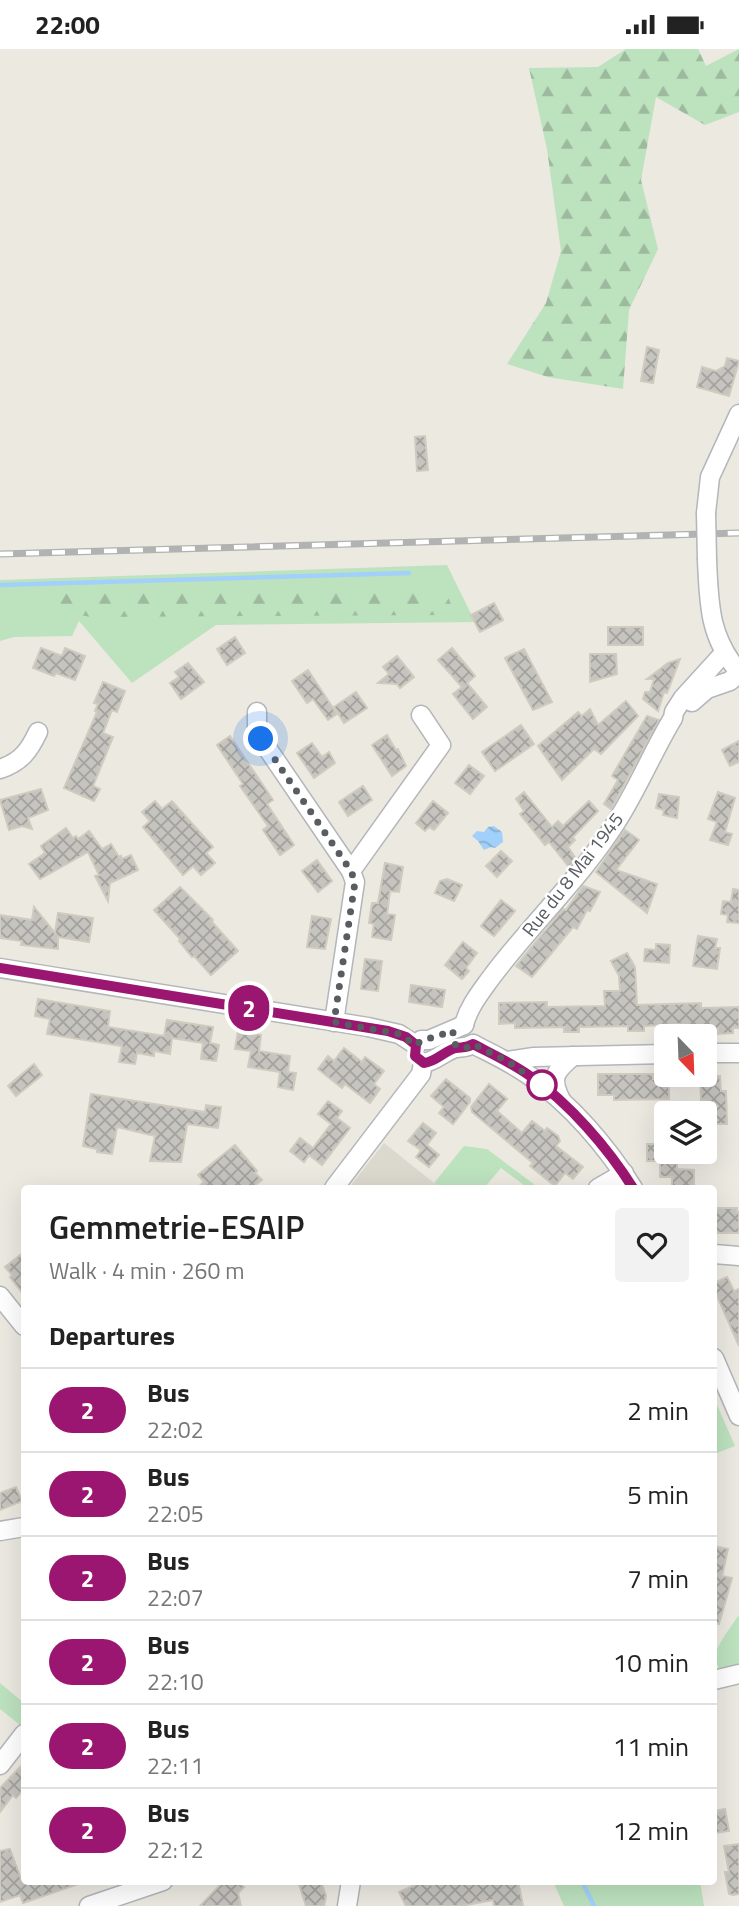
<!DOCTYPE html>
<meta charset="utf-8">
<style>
body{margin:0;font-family:"Titillium Web",sans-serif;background:#f2f2f2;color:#222;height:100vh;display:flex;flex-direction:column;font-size:26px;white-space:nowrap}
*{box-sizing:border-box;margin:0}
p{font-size:23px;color:#767676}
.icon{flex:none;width:38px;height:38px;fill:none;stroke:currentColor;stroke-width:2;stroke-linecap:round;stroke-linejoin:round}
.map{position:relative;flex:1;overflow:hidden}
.side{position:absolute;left:21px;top:1136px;width:696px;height:700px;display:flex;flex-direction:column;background:#fff;border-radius:7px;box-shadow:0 7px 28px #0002}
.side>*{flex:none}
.badge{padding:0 14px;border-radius:23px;font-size:24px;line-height:46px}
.needle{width:46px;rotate:157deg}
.controls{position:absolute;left:654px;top:975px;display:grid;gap:14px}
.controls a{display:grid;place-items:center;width:63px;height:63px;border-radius:7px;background:#fff;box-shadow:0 7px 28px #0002;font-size:35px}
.you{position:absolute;width:35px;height:35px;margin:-18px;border:5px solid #fff;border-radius:50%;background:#1a73e8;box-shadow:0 0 0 10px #1a73e833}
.map>.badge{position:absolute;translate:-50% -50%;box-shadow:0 0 0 4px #fff}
h2{padding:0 28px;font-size:26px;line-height:63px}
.round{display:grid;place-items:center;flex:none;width:74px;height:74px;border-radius:7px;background:#f2f2f2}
.summary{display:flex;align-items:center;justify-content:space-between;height:119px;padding:0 28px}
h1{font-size:33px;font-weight:600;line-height:52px}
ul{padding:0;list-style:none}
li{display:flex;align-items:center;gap:21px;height:84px;padding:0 28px;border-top:2px solid #e0e0e0}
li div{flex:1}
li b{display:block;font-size:26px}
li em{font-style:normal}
li .badge{min-width:77px;font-weight:700;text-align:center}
.status{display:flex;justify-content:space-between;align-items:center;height:49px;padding:0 35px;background:#fff;direction:ltr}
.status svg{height:19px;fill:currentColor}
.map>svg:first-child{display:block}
</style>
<div class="status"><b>22:00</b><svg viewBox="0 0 49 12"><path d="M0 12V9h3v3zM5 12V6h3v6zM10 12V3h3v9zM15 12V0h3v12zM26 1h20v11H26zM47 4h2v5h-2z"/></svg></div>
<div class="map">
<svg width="739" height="1857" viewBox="0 0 739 1857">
<defs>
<pattern id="forest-firs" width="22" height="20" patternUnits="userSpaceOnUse" patternTransform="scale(1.75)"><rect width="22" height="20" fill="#bde2be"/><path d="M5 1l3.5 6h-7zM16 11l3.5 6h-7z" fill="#9dba9e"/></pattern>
<pattern id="water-waves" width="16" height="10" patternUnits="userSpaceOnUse" patternTransform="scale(1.75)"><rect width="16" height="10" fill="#a1d1fa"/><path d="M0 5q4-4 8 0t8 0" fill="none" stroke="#86adce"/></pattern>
<pattern id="building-cross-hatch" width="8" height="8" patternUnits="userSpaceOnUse" patternTransform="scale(1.75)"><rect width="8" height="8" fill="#c6c4be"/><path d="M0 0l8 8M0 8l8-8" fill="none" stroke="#a4a29e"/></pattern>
</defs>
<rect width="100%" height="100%" fill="#ebe9e0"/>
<polygon fill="#dbd8ce" points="384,1094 434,1134 443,1139 349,1139"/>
<g fill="#bde2be">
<polygon points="447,516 475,573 216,576 132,634 79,572 72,587 14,588 0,592 0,531"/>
<polygon points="464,1097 487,1100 535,1136 533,1139 528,1139 501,1119 484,1139 443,1139 434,1134"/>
<polygon points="714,1349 735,1397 714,1405"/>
<path d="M 739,1566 L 739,1617 L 720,1622 C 719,1620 716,1613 715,1611 C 713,1600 733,1575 739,1566 Z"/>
<polygon points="0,1634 24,1654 24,1671 20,1676 0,1660"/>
<polygon points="553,1832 700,1832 704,1857 564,1857"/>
</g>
<g fill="url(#forest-firs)">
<polygon points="626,0 698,0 706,17 739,0 739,63 705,76 656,48 641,131 658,200 629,261 623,340 548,328 507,315 546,254 561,202 547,100 529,19 598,18"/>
<polygon points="372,539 439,544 449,550 452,559 449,566 91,568 68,564 56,557 63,545"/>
</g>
<polygon fill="url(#water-waves)" points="494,777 502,783 503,793 495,799 491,798 484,801 478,792 472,787 477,782 484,783 488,778"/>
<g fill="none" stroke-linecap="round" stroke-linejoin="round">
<g stroke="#a1d1fa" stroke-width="4.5">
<polyline points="0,536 409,524"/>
<polyline points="582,1832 594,1857"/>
</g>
</g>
<g fill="url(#building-cross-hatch)" stroke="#cfcbbf" stroke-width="2">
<polygon points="647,298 659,301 653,334 641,332"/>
<polygon points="727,309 739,312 729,347 697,338 702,318 716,322 725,317"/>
<polygon points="425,387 428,421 417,422 415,388"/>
<polygon points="494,554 503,571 480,583 471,566"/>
<rect x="608" y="578" width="35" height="18"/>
<polygon points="235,588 245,604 227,616 217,600"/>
<polygon points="41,599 62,607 65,599 85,607 75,631 56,624 54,627 33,619"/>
<polygon points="452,599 475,627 467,634 487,658 473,670 453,645 462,638 438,611"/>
<polygon points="524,600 552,653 533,661 505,609"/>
<polygon points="590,605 616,605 617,625 590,633"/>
<polygon points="397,607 414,628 400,639 397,635 378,634 389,625 383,618"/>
<polygon points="680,610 667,644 664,643 658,662 643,650 645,643 650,643 654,630 647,630 668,614"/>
<polygon points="188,614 204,633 181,650 170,634 179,628 175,623"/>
<polygon points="308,621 337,665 328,671 313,650 307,654 292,632"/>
<polygon points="103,633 125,642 117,663 112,661 103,684 113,688 93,737 100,740 94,752 64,739 97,663 95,662 98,655 94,654"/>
<polygon points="356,643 367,659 344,674 334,658"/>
<polygon points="626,652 638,667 601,705 594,700 562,731 538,697 578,663 582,667 590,660 598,676"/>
<polygon points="647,667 659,671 611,760 604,755 618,731 612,727"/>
<polygon points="521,676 534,695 495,722 482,703"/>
<polygon points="387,686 396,701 398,700 406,717 392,727 372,696"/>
<polygon points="230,687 273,751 267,755 294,796 280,806 263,781 268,777 240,737 243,735 217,696"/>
<polygon points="739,692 739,713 730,717 722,701"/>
<polygon points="312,694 322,708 329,703 335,714 314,729 297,704"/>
<polygon points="469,716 484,727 470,745 455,734"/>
<polygon points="363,737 372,751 348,767 339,753"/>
<polygon points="41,740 48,761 28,769 32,780 22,777 9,781 0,751"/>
<polygon points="524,743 552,778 558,772 563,777 589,752 598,762 573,788 575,791 568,798 576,810 569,818 549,793 545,796 520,765 524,762 516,750"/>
<polygon points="718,743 735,749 725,783 732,785 728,796 710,791 717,773 708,770"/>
<polygon points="659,745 679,748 677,769 663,766 664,761 656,759"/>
<polygon points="155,752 162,760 172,752 213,798 206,804 215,814 201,826 193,817 183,826 143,778 150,772 142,763"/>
<polygon points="433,752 448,764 434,781 429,778 425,782 416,774"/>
<polygon points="66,779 73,789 76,787 78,790 89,782 102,800 111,795 119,808 121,807 122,810 131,806 138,821 110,834 108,852 95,827 99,826 88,803 40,830 29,815 45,804 41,797"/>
<polygon points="625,781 639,791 616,821 657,835 647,864 596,823"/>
<polygon points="501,802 512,812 497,828 486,817"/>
<polygon points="317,811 332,832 318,843 302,822"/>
<polygon points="385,814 403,818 399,843 390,842 387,865 395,866 391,891 372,888 374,875 369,874 372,854 378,854"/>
<polygon points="447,830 462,836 454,852 435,844 440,832"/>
<polygon points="583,837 600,843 590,862 587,861 577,880 573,878 532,928 516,917 563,860 566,861"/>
<polygon points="180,838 213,871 212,873 238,902 211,926 194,907 192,908 179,892 181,891 154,861"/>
<polygon points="733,840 739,841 739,874 727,873 728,866 721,865 723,852 731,853"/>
<polygon points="501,851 515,862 494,887 481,877"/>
<polygon points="34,858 55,884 58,864 93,869 89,893 58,888 58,900 21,896 22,892 0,889 0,866 32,871"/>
<polygon points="312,867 331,870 325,900 307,898"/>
<polygon points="698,887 717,890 715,899 720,899 717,920 693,917"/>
<polygon points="463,893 477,904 466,919 469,922 462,930 445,916"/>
<polygon points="656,895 670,896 669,914 644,912 645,900 656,901"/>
<polygon points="627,904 635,918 637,956 701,954 701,959 739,958 739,979 733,979 733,984 718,985 718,980 694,980 693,976 678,975 644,977 644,982 628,982 628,977 579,978 579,983 564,983 564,978 515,979 515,974 499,975 499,954 547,953 547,958 605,957 604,942 620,942 619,927 611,912"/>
<polygon points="365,910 382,912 378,942 361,940"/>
<polygon points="411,936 445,941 442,958 409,953"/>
<polygon points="38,950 110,962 108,978 164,987 167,971 213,978 210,994 219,996 216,1012 201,1010 203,994 172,989 170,1005 154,1002 154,1007 137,1004 135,1015 119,1013 122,997 47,985 50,970 35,967"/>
<polygon points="238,982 261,986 259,1002 290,1007 288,1023 296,1024 293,1041 278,1038 280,1023 248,1018 251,1002 235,1000"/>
<polygon points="344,999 362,1013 365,1008 384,1022 374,1035 380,1040 370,1054 345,1035 342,1039 318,1020 328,1007 334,1012"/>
<polygon points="34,1015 42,1026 16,1047 8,1037"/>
<polygon points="598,1025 653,1025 653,1030 669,1030 669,1050 614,1051 614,1046 598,1046"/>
<polygon points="700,1027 720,1027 721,1042 726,1042 727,1075 706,1075 706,1051 701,1051"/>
<polygon points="446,1030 470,1049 470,1053 453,1075 439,1064 444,1058 431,1047"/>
<polygon points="489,1035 507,1050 497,1062 522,1084 532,1072 545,1082 547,1079 558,1087 560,1092 556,1097 583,1118 573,1130 565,1124 555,1137 530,1117 533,1114 472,1063 471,1058"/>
<polygon points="91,1045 205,1063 206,1056 221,1058 218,1079 187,1075 181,1113 150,1112 155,1087 117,1078 112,1105 97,1103 97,1100 83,1097"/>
<polygon points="328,1052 342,1062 337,1069 350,1079 322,1116 309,1106 304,1113 290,1102 300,1089 313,1099 331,1075 318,1065"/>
<polygon points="423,1074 436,1084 427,1096 439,1106 429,1118 416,1108 421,1101 408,1092"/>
<polygon points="647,1095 667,1095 667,1102 672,1102 672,1111 677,1111 677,1120 694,1121 694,1139 672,1139 672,1128 660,1128 660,1112 647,1112"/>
<polygon points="235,1096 257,1122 255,1124 262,1131 252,1139 197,1139 204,1133 198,1126"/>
<polygon points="714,1159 737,1159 737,1163 739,1163 739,1184 714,1184"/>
<polygon points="24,1203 24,1246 10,1228 12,1226 5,1218"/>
<polygon points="727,1228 734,1242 739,1240 739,1297 714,1240 714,1234"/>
<polygon points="16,1438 22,1452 0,1461 0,1444"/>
<polygon points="714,1497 728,1500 722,1527 732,1529 719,1575 714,1574"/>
<polygon points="24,1714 24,1740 16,1749 13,1746 0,1763 0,1739"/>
<polygon points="725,1760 729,1782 714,1784 714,1762"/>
<polygon points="739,1795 739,1845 733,1846 729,1845 725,1823 729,1823 724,1797"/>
<polygon points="10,1800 21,1830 24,1829 24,1832 81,1832 81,1834 23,1854 20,1846 0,1853 0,1802"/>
<polygon points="224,1832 237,1832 244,1838 238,1844 241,1857 200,1857"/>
<polygon points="298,1832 321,1832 326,1847 324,1857 306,1857"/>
<polygon points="424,1832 430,1832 432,1836 440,1832 518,1832 523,1857 494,1857 493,1851 461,1857 406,1857 399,1843"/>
</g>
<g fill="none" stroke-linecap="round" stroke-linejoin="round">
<defs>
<g id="minor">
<polyline points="706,464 710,428 739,365"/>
<path d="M 707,511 C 709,555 709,588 739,623"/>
<polyline points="692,653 707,640 730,632 739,624"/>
<polyline points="257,663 257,682 261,690 351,822 355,833 334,973"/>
<path d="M 0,720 C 21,713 29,702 38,683"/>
<polyline points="351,822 441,696 421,666"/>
<polyline points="0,919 368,978 399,985 416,996"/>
<path d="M 464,976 C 468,959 480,944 490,930 C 530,876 581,829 617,772 C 638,739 653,702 673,669 L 674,663 L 683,649 L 724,604"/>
<path d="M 473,995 C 492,1005 512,1014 530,1027 C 571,1055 607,1098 633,1139"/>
<polyline points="416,996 421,991 429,991 464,976"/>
<polyline points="705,1004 739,1004"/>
<polyline points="507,1012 534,1008 667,1005"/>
<path d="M 423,1014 C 435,1013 444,1002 456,999 C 463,998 467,999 473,995"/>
<path d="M 561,1051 C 550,1029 554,1023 573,1007"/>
<polyline points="334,1139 421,1025 423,1014"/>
<polyline points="598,1139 624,1124"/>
<polyline points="714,1205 739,1207"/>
<polyline points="0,1247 24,1277"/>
<polyline points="714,1309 739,1367"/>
<polyline points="0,1482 24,1478"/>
<polyline points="714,1631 739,1625"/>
<polyline points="0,1716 24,1685"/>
<polyline points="89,1857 163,1832"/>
<polyline points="347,1857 351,1832"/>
</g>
</defs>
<use href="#minor" stroke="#b3b6ba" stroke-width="21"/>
<use href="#minor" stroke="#fff" stroke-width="18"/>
<defs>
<polyline id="rail" points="0,505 739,484"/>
</defs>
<use href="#rail" stroke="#b1b2b2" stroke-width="7"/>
<use href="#rail" stroke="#fff" stroke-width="4.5" stroke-dasharray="13" stroke-linecap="butt"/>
<defs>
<polyline id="minor-bridge" points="706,464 707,511"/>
</defs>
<use href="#minor-bridge" stroke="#b3b6ba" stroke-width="21" stroke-linecap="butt"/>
<use href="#minor-bridge" stroke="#fff" stroke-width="18"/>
</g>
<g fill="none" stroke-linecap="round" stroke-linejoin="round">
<defs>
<path id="line" d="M 0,919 L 388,982 L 406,988 L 416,996 L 415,1007 L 424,1014 C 436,1013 444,1002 456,999 C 464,998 467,999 473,995 C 492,1005 512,1014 530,1027 C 569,1054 608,1099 633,1139"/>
</defs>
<use href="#line" stroke="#fff" stroke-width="16"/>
<use href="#line" stroke="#9b1670" stroke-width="10"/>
<path stroke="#595c60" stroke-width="7" stroke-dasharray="0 12.6" d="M 261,690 L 351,822 L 355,833 L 334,973 L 399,985 L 416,996 L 421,992 L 453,982 L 453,993 C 459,1000 466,1001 473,995 L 507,1012 L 542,1036"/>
</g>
<circle fill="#fff" stroke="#9b1670" stroke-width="3.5" cx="542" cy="1036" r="14"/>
<g text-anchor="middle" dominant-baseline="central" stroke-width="5" stroke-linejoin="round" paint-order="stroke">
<g font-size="19" fill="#595c60" stroke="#fff">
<text transform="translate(572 825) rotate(-52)">Rue du 8 Mai 1945</text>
</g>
</g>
</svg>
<div class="controls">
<a><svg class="needle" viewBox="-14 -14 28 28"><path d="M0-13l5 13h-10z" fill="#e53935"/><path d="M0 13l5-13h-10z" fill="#767676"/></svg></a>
<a><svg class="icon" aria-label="layers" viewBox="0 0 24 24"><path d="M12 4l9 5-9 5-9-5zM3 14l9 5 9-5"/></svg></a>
</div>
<div class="you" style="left:261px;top:690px"></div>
<b class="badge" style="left:249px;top:959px;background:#9b1670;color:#fff">2</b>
<section class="side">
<div class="summary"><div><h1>Gemmetrie-ESAIP</h1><p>Walk · 4 min · 260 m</p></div><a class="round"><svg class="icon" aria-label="heart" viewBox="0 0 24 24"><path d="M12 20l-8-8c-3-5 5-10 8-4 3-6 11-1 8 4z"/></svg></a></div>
<h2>Departures</h2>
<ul>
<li><span class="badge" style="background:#9b1670;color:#fff">2</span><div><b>Bus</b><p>22:02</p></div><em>2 min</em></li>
<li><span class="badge" style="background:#9b1670;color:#fff">2</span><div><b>Bus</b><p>22:05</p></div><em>5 min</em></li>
<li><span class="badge" style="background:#9b1670;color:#fff">2</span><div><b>Bus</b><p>22:07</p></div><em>7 min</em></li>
<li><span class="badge" style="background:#9b1670;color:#fff">2</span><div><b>Bus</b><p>22:10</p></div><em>10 min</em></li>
<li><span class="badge" style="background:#9b1670;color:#fff">2</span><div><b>Bus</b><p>22:11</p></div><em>11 min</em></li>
<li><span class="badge" style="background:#9b1670;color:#fff">2</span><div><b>Bus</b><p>22:12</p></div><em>12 min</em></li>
</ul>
</section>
</div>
